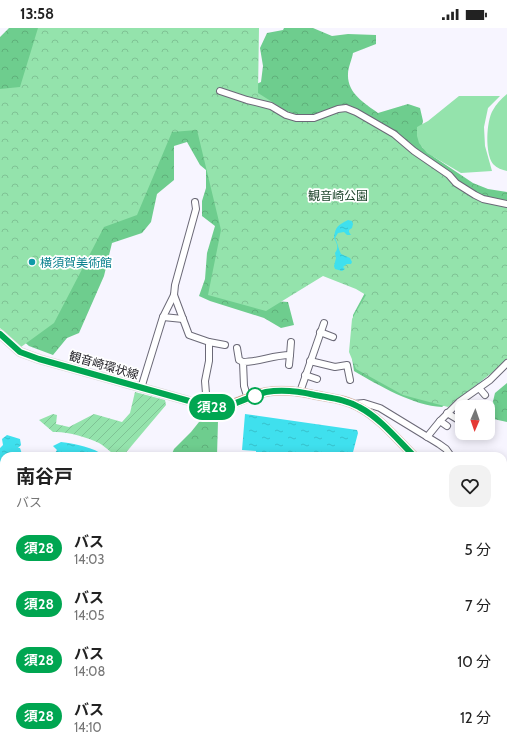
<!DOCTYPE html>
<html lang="ja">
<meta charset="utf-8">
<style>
body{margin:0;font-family:Cabin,"Noto Sans JP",sans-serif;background:#f2f2f2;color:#222;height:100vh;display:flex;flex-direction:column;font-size:15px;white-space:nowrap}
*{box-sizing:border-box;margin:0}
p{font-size:13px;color:#767676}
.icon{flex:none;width:22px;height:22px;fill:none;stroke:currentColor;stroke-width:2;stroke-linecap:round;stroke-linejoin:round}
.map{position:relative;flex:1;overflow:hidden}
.sheet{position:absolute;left:0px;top:424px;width:507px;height:300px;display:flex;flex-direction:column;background:#fff;border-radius:12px 12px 0 0;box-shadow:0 2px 10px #0003}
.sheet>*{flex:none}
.badge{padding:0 8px;border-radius:13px;font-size:14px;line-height:26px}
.needle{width:26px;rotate:182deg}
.tools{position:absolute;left:455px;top:372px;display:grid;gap:8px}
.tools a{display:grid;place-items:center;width:40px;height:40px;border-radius:8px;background:#fff;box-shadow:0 2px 10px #0003;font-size:20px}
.map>.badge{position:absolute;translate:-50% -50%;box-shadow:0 0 0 2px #fff}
.round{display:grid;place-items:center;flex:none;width:42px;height:42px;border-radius:12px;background:#f2f2f2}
.headline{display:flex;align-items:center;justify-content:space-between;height:68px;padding:0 16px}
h1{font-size:19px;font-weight:700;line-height:30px}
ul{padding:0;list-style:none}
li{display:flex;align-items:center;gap:12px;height:56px;padding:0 16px}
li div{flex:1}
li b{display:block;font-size:15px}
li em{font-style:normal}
li .badge{min-width:44px;font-weight:700;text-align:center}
.status{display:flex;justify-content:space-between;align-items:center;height:28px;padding:0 20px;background:#fff;direction:ltr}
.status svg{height:11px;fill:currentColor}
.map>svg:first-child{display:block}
</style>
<div class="status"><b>13:58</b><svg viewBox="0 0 49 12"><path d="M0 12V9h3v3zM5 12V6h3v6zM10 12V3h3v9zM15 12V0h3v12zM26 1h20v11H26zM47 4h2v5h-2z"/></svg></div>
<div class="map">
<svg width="507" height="724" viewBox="0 0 507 724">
<defs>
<pattern id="forest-crowns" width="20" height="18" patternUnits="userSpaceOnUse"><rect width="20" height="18" fill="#6ecd8e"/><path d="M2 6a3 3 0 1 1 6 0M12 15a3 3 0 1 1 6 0" fill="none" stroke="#5faf7a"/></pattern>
<pattern id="park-crowns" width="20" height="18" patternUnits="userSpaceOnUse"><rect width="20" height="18" fill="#94e3ac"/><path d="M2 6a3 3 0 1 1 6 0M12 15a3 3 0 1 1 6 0" fill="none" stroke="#7fc294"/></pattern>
<pattern id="garden-furrows" width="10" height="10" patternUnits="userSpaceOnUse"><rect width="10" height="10" fill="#94e3ac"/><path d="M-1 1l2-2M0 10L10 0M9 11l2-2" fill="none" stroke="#7fc294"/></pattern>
<pattern id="water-ripples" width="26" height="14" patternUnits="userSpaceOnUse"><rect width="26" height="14" fill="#3fe0ee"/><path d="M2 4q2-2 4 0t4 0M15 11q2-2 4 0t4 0" fill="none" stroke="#37c0cc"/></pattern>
</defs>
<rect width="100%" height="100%" fill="#f7f5ff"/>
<g fill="url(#forest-crowns)">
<path d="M 9,0 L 71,0 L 252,58 L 261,54 L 263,38 L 260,20 L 267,5 L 283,2 L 284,0 L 313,0 L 332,8 L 348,6 L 376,7 L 376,16 L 353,25 C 352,31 348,40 348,46 C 347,65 364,75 378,85 L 408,76 L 420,80 L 423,93 L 419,109 L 422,119 L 434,129 L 473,155 L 488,161 L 507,164 L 507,328 L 442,379 C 414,378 378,357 354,343 L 352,330 L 353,287 L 367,261 L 358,223 L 260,272 L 288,274 L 294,297 L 281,300 L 264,290 L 210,273 L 199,268 L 205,251 L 207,225 L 215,198 L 202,188 L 202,173 L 206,160 L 206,142 L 200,137 L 187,114 L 174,118 L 174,152 L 157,166 L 151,194 L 142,205 L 112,215 L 104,248 L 79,305 L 67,310 L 53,327 L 29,318 L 14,305 L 0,198 L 0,9 Z"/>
<polygon points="507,355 507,394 489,390 495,365"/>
<polygon points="212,390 218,393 217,428 171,428 174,421 191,404 199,394"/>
<polygon points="418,720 483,720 484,724 419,724"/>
</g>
<polygon fill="url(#park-crowns)" points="38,0 259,0 258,65 285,82 301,88 316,88 335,79 350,78 397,106 452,148 483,169 507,172 507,333 448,379 403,367 356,341 349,324 352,291 366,267 356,261 323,248 266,283 208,267 221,202 197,102 172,104 137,187 104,199 54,295 21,319 0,300 0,61 20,59"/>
<path fill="url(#garden-furrows)" d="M 135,364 L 165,372 L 166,377 L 123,428 C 112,428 108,420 99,415 C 87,409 66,403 53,404 L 39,392 L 53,386 L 57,387 L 56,396 L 69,399 L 94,386 L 122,394 L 130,385 Z"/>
<g fill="#94e3ac">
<path d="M 507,66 L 507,143 C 502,142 497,140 493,136 C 485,126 486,93 493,82 C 496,76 501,71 507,66 Z"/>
<polygon points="459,68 500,68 488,80 484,99 485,118 492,143 461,145 427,125 419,115 417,108 417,99 428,93"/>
</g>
<g fill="url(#water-ripples)">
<path d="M 348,192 L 352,193 L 353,196 L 352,200 L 349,202 L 349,204 L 351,207 L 347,207 L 344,204 L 338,205 L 335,210 C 338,215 338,221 341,226 L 350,230 L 352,234 L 351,236 L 347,236 L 343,239 L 345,241 L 342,243 L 335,241 L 334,238 L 336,230 L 335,225 C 339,220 337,215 334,210 C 335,199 338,197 348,192 Z"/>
<polygon points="245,386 357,402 358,405 352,428 241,428 242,424 256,426 256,423 242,422"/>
<polygon points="7,407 20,411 21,417 18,420 20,420 22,426 25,428 4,428 4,720 298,720 297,723 298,724 0,724 0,420 3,417 2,411"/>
<path d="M 61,414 C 76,416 93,419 105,428 L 53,428 L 57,422 L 53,418 Z"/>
</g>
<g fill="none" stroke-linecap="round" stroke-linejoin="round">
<polyline stroke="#3fe0ee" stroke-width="1.5" points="479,356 487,351"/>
<defs>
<g id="minor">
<polyline points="220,63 247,72 271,78 286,87 296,90 314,90 338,81 346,80 356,84 394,106 414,123 449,147 456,155 475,167 483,171 507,176"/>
<polyline points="174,267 189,307 209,314 209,333 205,353 207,378"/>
<polyline points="163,289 183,291"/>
<polyline points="320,304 333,309"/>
<polyline points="209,314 225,317"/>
<polyline points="237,320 239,332 243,334"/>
<polyline points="290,327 291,314"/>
<polyline points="310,333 335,339 347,337 350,352"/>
<polyline points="305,347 317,351"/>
<polyline points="142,357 163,289 174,267 175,257 196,181 195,174"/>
<polyline points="479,360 485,367"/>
<polyline points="300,364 324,295"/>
<path d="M 248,371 L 244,358 L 243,334 C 259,334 273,327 290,327 L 289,337"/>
<polyline points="354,376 364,375 380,380 439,416 446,421 451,428"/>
<polyline points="447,385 457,391"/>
<polyline points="440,393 447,398"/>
<polyline points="427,409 440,393 459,374 490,352 507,335"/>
<polyline points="503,491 507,497"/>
<polyline points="503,513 507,511"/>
<polyline points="503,530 507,528"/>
<polyline points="503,554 507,553"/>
<polyline points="503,603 507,595"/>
<polyline points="503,696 507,696"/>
</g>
<polyline id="major" points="0,306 20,324 39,331 207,378"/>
<g id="highway">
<path d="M 207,378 C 231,381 244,369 266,364 C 283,361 298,363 315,367 C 330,370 346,371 359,379 C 380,390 397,411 414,428"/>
<polyline points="503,675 507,675"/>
</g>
</defs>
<use href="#minor" stroke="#6b6977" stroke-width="8"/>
<use href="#major" stroke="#d6d6d7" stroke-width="10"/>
<use href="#highway" stroke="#d6d6d7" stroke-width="10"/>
<use href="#minor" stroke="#fff" stroke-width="6"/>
<use href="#major" stroke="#e1ab94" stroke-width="8"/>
<use href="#highway" stroke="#cd734c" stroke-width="9"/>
</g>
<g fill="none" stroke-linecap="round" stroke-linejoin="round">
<defs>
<path id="line" d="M 0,306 L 20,324 L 39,331 L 207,378 C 231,382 245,369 266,364 C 283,361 298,363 315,367 C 330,370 345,371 359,379 C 380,390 397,411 414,428"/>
</defs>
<use href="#line" stroke="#fff" stroke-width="9"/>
<use href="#line" stroke="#00a651" stroke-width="6"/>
</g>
<circle fill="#0f9aa8" stroke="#fff" stroke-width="1.5" cx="32" cy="234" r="4"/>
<circle fill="#fff" stroke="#00a651" stroke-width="2" cx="255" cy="368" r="8"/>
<g text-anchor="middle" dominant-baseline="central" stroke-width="3.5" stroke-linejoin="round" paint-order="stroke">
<g font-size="12" fill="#173f25" stroke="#fff">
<text x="338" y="167">観音崎公園</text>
</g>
<g font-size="12" fill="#0d838f" stroke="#fff" text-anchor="start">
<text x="40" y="234">横須賀美術館</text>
</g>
<g font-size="12" fill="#1b1a20" stroke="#fff">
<text transform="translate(104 337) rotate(16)">観音崎環状線</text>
</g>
</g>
</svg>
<div class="tools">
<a><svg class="needle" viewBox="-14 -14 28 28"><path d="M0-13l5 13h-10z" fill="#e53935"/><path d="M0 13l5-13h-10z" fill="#767676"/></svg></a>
</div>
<b class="badge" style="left:212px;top:379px;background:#00a651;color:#fff">須28</b>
<section class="sheet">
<div class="headline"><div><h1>南谷戸</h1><p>バス</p></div><a class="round"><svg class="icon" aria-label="heart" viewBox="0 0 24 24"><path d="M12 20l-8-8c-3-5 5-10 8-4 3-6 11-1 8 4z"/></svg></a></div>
<ul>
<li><span class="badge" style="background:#00a651;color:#fff">須28</span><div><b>バス</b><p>14:03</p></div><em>5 分</em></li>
<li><span class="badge" style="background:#00a651;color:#fff">須28</span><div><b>バス</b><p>14:05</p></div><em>7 分</em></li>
<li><span class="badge" style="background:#00a651;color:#fff">須28</span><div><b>バス</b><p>14:08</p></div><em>10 分</em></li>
<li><span class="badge" style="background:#00a651;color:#fff">須28</span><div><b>バス</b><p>14:10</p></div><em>12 分</em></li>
</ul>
</section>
</div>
